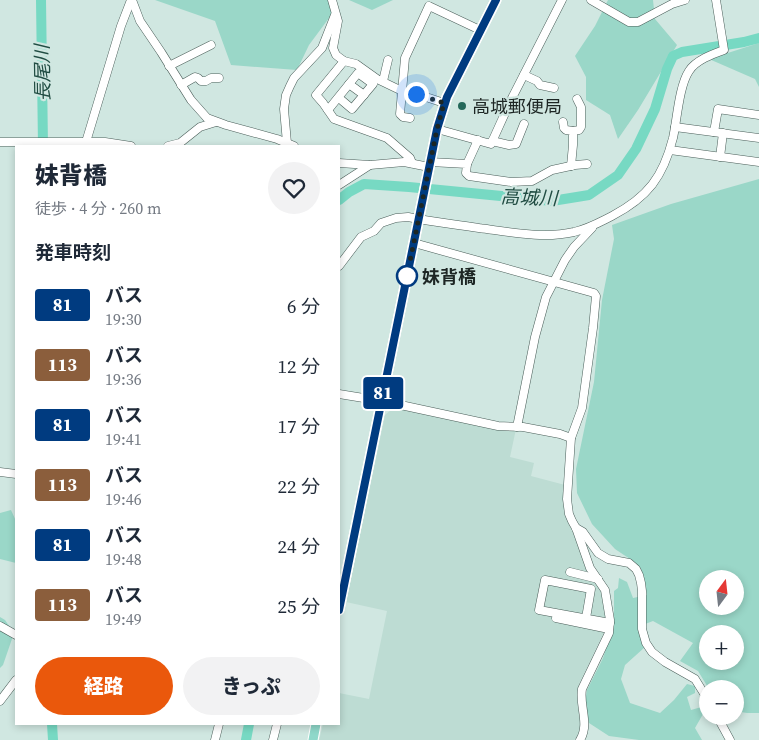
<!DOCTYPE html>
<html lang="ja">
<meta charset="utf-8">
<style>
body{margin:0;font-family:"Source Serif 4","Noto Sans JP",serif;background:#f2f2f3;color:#1f2937;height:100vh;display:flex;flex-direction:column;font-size:19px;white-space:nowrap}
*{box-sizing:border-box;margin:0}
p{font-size:16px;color:#747a83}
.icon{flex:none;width:28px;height:28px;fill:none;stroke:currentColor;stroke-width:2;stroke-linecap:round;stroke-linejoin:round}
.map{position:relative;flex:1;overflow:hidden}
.side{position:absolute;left:15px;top:145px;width:325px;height:580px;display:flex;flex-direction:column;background:#fff;border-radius:0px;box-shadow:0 2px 8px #0003}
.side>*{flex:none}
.badge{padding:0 10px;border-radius:4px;font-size:18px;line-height:32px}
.needle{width:32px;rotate:15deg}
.fabs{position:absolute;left:699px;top:570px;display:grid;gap:10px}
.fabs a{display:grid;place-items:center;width:45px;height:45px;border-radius:50%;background:#fff;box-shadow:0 2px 8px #0003;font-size:25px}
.you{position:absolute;width:25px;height:25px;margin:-12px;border:4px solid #fff;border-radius:50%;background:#1a73e8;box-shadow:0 0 0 8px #1a73e833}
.map>.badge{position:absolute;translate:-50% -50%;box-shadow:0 0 0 2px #fff}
h2{padding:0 20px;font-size:19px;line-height:45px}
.round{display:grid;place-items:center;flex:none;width:52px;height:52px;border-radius:26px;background:#f2f2f3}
.headline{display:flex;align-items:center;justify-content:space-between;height:85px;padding:0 20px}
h1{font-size:24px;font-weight:800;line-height:38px}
.primary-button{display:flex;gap:10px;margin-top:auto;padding:10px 20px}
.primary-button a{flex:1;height:58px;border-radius:30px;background:#ea580c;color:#fff;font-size:20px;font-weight:800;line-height:58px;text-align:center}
.primary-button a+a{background:#f2f2f3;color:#1f2937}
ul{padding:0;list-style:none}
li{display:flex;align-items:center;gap:15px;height:60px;padding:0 20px}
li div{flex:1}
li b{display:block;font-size:19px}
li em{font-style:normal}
li .badge{min-width:55px;font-weight:700;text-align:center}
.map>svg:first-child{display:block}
</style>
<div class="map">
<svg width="759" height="740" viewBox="0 0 759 740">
<rect width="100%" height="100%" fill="#d0e7e1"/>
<polygon fill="#bddcd3" points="393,408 503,429 516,429 510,457 534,463 531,476 565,485 563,500 565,513 589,572 601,588 606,615 604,632 579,684 577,701 581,727 578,737 574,740 319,740 323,724 339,724 339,693 369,699 387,611 346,602 385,415"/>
<g fill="#9ad7c8" fill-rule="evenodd">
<polygon points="155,0 329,0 332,14 309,45 297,70 231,65 215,21"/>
<polygon points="349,0 393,0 372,10"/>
<polygon points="608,0 653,0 655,19 677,45 638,110 618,139 610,115 586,100 586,77 575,56 595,26"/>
<polygon points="759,43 759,87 755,79 709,59"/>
<path d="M 759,179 L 759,713 L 747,713 L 735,711 L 735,689 L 709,689 L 698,671 L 680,661 L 693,643 L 653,621 L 640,626 L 645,647 L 625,665 L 621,679 L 630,703 L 660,713 L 674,700 L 687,684 L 695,686 L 695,693 L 687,697 L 691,710 L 705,706 L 707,712 L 703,714 L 695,728 L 702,740 L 639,740 L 609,736 L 589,723 L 585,702 L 587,690 L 603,658 L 614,625 L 614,591 L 618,588 L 619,578 L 627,582 L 633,598 L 647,595 L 643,575 L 636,563 L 615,549 L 592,524 L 577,493 L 576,469 L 594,382 L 602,300 L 614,239 L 612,225 L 671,204 ZM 708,579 L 735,579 L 735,606 L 708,606 ZM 708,634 L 735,634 L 735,661 L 708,661 Z"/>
<polygon points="11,510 16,521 16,563 0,559 0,513"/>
<polygon points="0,617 5,620 14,633 3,665 0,668"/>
</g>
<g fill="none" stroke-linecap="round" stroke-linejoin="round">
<g stroke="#77d9c3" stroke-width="10">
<polyline points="41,0 43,146"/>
<polyline points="339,200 349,192 364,184 409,187 552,201 589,195 618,175 636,149 655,109 667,69 673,56 682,52 744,42 759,38"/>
<polyline points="52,724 53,740"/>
<polyline points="246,740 249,724"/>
</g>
<defs>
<g id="minor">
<polyline points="132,0 140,21 161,52 191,100 207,118 226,125 277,139 294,146"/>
<polyline points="332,0 338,21 333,48 336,55 344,61 356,64 377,79 402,91 429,98 444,103"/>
<polyline points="591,0 629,22 638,22 672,4 685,0"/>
<polyline points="344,61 316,95 323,103 334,119 387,138 410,158 412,163"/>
<polyline points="169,66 211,45"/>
<polyline points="524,75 537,81 540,85 554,88"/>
<polyline points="383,81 388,60"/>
<polyline points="349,84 364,95"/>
<polyline points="181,85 195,77 198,78 201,81 206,81 211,78 219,78"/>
<polyline points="328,110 358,73 373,84 352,109 339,98"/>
<polyline points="410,118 403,117 400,114 405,58 429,6 480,30"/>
<polyline points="563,122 564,128 566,130 573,131 573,145 571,166"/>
<polyline points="675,127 759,138"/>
<polyline points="437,129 491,144 511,100 562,0"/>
<polyline points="573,131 579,130 581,127 581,107 577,99"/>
<polyline points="714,132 718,109 759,115"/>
<polyline points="492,141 509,145 516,144 524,124"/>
<polyline points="0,142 105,142 131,146"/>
<polyline points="287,143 284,109 286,95 290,86 294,78 322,48 335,15"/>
<polyline points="86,146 86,142 121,26 131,0"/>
<polyline points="168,146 180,143 200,127 216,122"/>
<polyline points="670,150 759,162"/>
<polyline points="720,157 723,133"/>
<polyline points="430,162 467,164 466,173 469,176 511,182 532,181 552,170 575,165 587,164"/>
<polyline points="339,163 370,165 404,162 429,167"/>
<polyline points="467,164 478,140"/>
<polyline points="339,185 370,165"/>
<path d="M 414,243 L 594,293 L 596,296 L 593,328 L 582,408 L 571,438 L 567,499 L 569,514 L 572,521 L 576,528 L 590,568 L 605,590 L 610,620 L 609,633 L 582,689 C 579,706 590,724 580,740"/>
<path d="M 339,266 L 361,237 L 374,231 L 381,223 L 396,218 L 408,217 C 431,222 455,224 479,228 C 510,232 543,239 574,232 C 590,228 598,223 612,216 C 648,197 663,177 673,138 C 677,120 679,86 689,71 C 696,60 713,54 724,50 L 716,0"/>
<polyline points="339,394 382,401 498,426 523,427 560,434 571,438"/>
<polyline points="517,427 535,337 546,297 565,260 574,247 592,228"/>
<polyline points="0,472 16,474"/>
<polyline points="576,528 583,532 598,553 608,559 629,563 636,569 639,575 641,583 642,591 642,629 646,643 652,652 665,662 695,679 708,700"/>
<polyline points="570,572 598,579"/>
<polyline points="556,618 609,629"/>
<polyline points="586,618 591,589 545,580 539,610 610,623"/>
<polyline points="0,626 16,635"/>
<polyline points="0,701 16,680"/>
<polyline points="717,716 730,740"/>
<polyline points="215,740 219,724"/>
<polyline points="273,740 277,724"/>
</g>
<g id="major">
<polyline points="339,610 437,129 447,97 496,0"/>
<polyline points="313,740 316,724"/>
</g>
</defs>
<use href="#minor" stroke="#4a5e59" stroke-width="9"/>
<use href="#major" stroke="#fff" stroke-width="11"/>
<use href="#minor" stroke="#fff" stroke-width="8"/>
<use href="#major" stroke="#8fd8ca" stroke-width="9"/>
</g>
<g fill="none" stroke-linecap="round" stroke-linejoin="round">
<defs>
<polyline id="line" points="339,610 437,129 447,97 496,0"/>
</defs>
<use href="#line" stroke="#fff" stroke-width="11"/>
<use href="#line" stroke="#003b80" stroke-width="8"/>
<polyline stroke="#1d2624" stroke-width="5" stroke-dasharray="0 9" points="407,276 437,129 444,103 416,94"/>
</g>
<circle fill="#24685a" stroke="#d0e7e1" stroke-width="2" cx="462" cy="106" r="5"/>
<circle fill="#fff" stroke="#003b80" stroke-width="2.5" cx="407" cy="276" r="10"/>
<g text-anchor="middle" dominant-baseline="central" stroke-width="4.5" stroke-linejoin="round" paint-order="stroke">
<g font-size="18" fill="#1d2624" stroke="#d0e7e1" text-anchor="start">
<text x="472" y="106">高城郵便局</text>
</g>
<g font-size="18" font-weight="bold" fill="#1d2624" stroke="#d0e7e1" text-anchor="start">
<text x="422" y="276">妹背橋</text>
</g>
<g font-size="19" font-style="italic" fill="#214d43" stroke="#d0e7e1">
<text transform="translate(42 73) rotate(-91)">長尾川</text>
<text transform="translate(529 197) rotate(2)">高城川</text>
</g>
</g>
</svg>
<div class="fabs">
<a><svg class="needle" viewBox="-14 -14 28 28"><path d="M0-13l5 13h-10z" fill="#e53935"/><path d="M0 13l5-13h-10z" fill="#747a83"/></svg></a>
<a>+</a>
<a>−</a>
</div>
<div class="you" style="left:416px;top:94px"></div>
<b class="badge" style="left:383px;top:393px;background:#003b80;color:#fff">81</b>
<section class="side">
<div class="headline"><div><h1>妹背橋</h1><p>徒歩 · 4 分 · 260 m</p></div><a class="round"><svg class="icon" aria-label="heart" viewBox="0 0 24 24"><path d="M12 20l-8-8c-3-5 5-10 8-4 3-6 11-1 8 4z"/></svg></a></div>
<h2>発車時刻</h2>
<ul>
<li><span class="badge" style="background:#003b80;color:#fff">81</span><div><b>バス</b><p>19:30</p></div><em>6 分</em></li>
<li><span class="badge" style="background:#8b5e3c;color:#fff">113</span><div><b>バス</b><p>19:36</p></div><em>12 分</em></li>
<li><span class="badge" style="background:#003b80;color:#fff">81</span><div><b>バス</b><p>19:41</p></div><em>17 分</em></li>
<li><span class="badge" style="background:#8b5e3c;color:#fff">113</span><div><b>バス</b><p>19:46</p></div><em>22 分</em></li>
<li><span class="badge" style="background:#003b80;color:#fff">81</span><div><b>バス</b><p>19:48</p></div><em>24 分</em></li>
<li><span class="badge" style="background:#8b5e3c;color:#fff">113</span><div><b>バス</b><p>19:49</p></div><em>25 分</em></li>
</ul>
<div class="primary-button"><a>経路</a><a>きっぷ</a></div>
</section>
</div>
